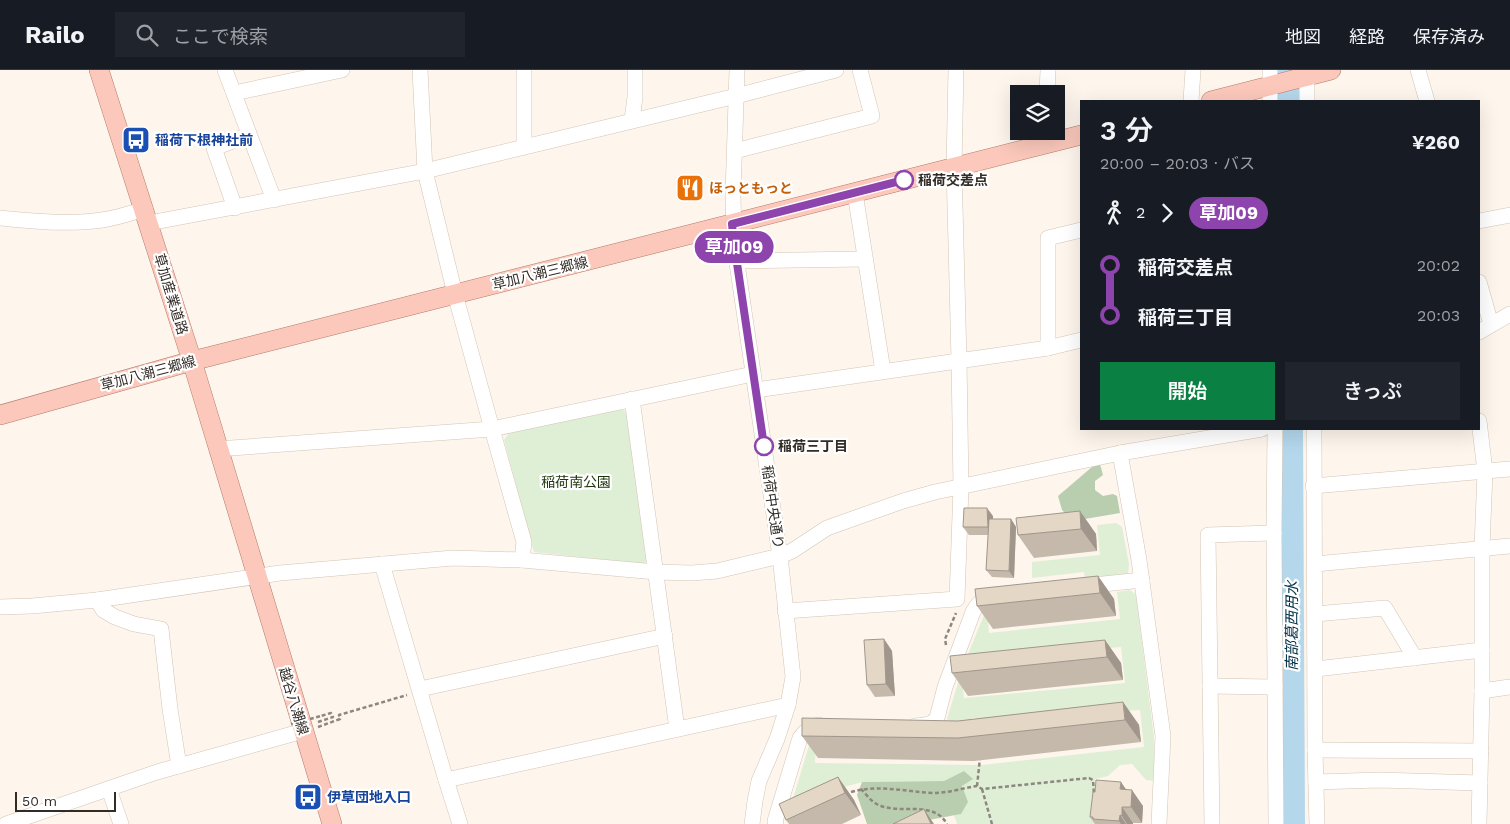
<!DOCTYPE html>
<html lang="ja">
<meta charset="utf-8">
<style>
body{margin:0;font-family:"Work Sans","Noto Sans JP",sans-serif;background:#20242c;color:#f1f3f6;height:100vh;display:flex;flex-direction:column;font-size:19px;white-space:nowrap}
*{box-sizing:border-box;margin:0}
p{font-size:16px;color:#9ea1a6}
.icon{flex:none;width:28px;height:28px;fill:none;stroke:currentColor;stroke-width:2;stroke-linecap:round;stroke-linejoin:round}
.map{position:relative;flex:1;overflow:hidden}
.side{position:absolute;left:1080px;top:30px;width:400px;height:330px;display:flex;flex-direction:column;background:#171b24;border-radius:0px;box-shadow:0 5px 20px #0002}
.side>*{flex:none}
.badge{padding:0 10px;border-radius:16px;font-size:18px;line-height:32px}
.tools{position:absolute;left:1010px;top:15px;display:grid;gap:10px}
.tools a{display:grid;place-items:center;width:55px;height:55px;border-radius:0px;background:#171b24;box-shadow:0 5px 20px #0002;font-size:25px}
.scale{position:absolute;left:15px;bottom:12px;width:101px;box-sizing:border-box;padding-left:5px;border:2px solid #322c26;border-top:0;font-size:14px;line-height:18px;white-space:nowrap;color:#322c26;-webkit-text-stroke:4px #fff;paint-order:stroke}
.map>.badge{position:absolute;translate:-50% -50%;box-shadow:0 0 0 2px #fff}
.legs{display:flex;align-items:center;gap:8px;height:55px;padding:0 20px;font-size:16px}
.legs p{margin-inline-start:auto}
.headline{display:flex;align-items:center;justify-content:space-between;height:85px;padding:0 20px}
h1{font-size:28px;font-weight:600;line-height:38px}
.primary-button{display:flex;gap:10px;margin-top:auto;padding:10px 20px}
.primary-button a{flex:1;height:58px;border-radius:0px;background:#0b8043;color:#fff;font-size:20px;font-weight:600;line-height:58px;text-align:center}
.primary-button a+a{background:#20242c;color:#f1f3f6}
ul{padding:0 20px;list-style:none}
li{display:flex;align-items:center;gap:18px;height:50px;font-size:19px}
li i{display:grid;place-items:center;width:8px;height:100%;margin:0 6px;background:currentColor}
li i::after{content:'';width:12px;height:12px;margin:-6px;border:4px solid;border-radius:50%;background:#171b24}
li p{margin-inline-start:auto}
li:first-child i{background:linear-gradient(#0000 50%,currentColor 0)}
li:last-child i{background:linear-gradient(currentColor 50%,#0000 0)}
header{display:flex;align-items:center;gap:30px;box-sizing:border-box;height:70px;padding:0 25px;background:#171b24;border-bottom:1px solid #363941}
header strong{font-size:24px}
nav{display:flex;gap:28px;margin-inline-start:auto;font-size:18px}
.search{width:350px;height:45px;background:#20242c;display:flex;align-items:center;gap:12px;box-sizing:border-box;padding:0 18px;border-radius:0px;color:#9ea1a6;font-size:19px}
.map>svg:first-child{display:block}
</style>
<header>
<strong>Railo</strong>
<div class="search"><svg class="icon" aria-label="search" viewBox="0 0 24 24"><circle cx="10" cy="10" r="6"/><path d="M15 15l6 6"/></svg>ここで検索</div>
<nav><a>地図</a><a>経路</a><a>保存済み</a></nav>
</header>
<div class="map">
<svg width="1510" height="754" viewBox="0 0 1510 754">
<rect width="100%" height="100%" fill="#fef5ec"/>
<g fill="#deefd6">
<polygon points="620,338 627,343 648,489 644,494 534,482 504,370 510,362"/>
<polygon points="1116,453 1122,457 1129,494 1128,504 1085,508 1084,502 1032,508 1032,492 1100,485 1097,455"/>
<polygon points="1130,520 1136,525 1154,668 1154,711 1146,710 1132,694 1120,695 1108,706 1095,709 1097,754 957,754 954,745 961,744 964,701 944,711 862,712 792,732 810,672 816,667 815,693 982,695 1144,677 1140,640 1005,649 972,648 970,654 954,655 947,649 961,603 964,628 1125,613 1121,577 966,589 987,538 989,563 1120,549 1117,522"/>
</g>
<g fill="#b9ceaf">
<polygon points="1100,394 1103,405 1095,411 1095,420 1103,426 1113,424 1117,426 1120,443 1073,451 1062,440 1058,426 1092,397"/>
<polygon points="964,701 973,709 962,716 968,732 961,744 907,754 867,754 857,725 862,712 944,711"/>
</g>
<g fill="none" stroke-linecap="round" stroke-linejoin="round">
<g stroke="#b4d7ec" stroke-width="24">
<polyline points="1288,0 1288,31"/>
<polyline points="1291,359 1293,754"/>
</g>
<defs>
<g id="minor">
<polyline points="225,0 274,130"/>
<polyline points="420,0 425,101 455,224 492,359 524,472 522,490"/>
<polyline points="737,0 733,125 734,173 780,486 793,607 788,635 777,669 759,711 755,731 752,754"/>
<polyline points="1270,0 1270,31"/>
<polyline points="1307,0 1307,31"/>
<polyline points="1418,0 1427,31"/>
<polyline points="234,23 342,0"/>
<polyline points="1047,24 1048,0"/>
<polyline points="1191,31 1193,0"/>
<polyline points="632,50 635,27 635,0"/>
<polyline points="524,76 524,0"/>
<polyline points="735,81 872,46 860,0"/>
<polyline points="855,123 883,301"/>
<polyline points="235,138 214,78 249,65"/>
<path d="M 0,148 C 34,151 68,155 102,150 C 117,148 131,143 145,139"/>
<polyline points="1479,151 1510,145"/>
<polyline points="149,153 425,101 736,26 836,0"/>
<polyline points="736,191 865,189"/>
<polyline points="1479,212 1491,254"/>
<polyline points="1479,262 1510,244"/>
<polyline points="1048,278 1048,168 1081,160"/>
<polyline points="756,320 1048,278 1081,270"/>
<polyline points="632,329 677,659"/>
<polyline points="1479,351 1485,401 1482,478 1482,621 1479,754"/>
<polyline points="1275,359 1274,463 1276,754"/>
<polyline points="1314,359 1315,680 1317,754"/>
<polyline points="217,379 492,359 753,304"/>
<polyline points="1120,383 1139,490 1163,666 1159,754"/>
<polyline points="1313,416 1510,399"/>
<polyline points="382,494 446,710 460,754"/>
<polyline points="1315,494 1510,476"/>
<polyline points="1084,516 1142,510"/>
<polyline points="97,530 103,540 115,547 134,554 161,559 170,639 179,696"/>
<polyline points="0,537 32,536 97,530 280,503 453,488 522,490 656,502 692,503 717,501 780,486 792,481 827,458 903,431 935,422 1120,383 1262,359"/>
<polyline points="785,541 957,529 961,417 959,290 954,97 956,0"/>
<polyline points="1315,544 1385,538 1415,588"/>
<polyline points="1316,599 1482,580"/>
<polyline points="1210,616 1275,617"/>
<polyline points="420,619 665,566"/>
<polyline points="1482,621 1510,617"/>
<path d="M 915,656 L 925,655 L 932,653 L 937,648 L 945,617 L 973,542 C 978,533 983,528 994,525"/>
<polyline points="1315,680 1481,681"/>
<polyline points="446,710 788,635"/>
<polyline points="1316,712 1379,710 1480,713"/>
<polyline points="109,719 121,754"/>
<polyline points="6,754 157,702 303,661"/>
<path d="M 776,754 L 775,751 L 778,741 L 800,668 C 805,661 810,656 819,655"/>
<polyline points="1212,754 1208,465 1274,463"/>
</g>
<g id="major">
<polyline points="99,0 192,291 332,754"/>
<polyline points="1211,31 1331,0"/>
<polyline points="0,345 192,291 1081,65"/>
</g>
</defs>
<use href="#minor" stroke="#d3c4b5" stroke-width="16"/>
<use href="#major" stroke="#b37a6a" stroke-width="20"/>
<g stroke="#8e877f" stroke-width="2.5" stroke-dasharray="4 2.5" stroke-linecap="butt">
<polyline points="946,575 945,569 956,543"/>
<polyline points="318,652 333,647 331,643 321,646"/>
<polyline points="318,657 340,649 339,645 407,625"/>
<polyline points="977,716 980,688"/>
<path d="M 861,719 C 865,723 870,730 875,733 C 897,747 932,728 947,754"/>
<polyline points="982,719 992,754"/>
<path d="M 851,722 C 881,714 905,722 934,723 C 948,723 963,718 977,716 L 982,719 L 1089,708 L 1093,710 L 1094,725"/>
</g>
<use href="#minor" stroke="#fff" stroke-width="15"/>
<use href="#major" stroke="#fbc8bb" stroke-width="19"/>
<polyline stroke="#8e877f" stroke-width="2.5" stroke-dasharray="4 2.5" stroke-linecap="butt" points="291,654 321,646"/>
</g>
<g fill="#c4b9aa">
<polygon points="1080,441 1096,464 1097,481 1034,488 1018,465"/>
<polygon points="993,446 993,449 1011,449 1016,457 1014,508 992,507 986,500 988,465 969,465 963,457"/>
<polygon points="1098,506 1114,529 1116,546 993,559 977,536"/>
<polygon points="884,569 892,581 895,626 875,627 867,615"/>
<polygon points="1105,570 1121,593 1123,610 968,626 952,603"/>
<polygon points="1123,632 1139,655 1141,672 974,691 818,688 802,666 958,651"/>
<polygon points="838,707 854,730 861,745 842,754 789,754 786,750"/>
<polygon points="1126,720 1143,736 1142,753 1133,753 1133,754 1095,754 1090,747 1095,722"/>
</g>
<g fill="#a0968b">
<polygon points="987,438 993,446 993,465 988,457"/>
<polygon points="1080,441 1096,464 1097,481 1081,459"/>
<polygon points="1011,449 1016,457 1014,508 1009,501"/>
<polygon points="1098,506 1114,529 1116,546 1100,523"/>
<polygon points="884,569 892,581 895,626 886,614"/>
<polygon points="1105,570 1121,593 1123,610 1107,587"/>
<polygon points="1123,632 1139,655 1141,672 1125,650"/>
<polygon points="838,707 854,730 861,745 845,723"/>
<polygon points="1121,712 1132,728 1132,720 1143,736 1142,753 1131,737 1120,719"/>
<polygon points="1122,737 1133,753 1133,754 1127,754 1122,746"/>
<polygon points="924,739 934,754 931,754"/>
<polygon points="1120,745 1126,754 1121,754 1119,751"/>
</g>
<g fill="#e4d7c6" stroke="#a0968b">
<polygon points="964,438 987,438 988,457 963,457"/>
<polygon points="1080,441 1081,459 1018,465 1016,448"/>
<polygon points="989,449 1011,449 1009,501 986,500"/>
<polygon points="1098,506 1100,523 977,536 975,519"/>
<polygon points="884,569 886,614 867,615 864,570"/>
<polygon points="1105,570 1107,587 952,603 950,586"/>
<polygon points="1123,632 1125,650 958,668 802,666 802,648 958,651"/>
<polygon points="838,707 845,723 786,750 779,734"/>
<polygon points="1096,710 1121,712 1120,719 1132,720 1131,737 1122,737 1122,746 1120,745 1119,751 1093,749 1093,747 1090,747 1093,722 1095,722"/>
<polygon points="924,739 931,754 893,754"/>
</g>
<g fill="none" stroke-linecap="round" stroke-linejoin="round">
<defs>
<polyline id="line-1" points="764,376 734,173 732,154 904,110"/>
</defs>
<use href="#line-1" stroke="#fff" stroke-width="11"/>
<use href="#line-1" stroke="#8e44ad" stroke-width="8"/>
</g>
<defs>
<symbol id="bus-square" viewBox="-11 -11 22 22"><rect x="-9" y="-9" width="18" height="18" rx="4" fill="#1a4fb4" stroke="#fff"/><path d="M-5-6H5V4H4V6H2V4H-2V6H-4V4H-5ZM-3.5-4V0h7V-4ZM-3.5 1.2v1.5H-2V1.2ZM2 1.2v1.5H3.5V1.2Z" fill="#fff"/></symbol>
<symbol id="restaurant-square" viewBox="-11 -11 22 22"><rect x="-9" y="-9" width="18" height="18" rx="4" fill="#e8710a" stroke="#fff"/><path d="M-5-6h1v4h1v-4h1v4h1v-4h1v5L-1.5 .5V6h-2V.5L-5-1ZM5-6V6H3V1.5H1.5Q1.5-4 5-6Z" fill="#fff"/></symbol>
</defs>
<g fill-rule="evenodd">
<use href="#bus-square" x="120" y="54" width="32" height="32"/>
<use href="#restaurant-square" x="674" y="102" width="32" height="32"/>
<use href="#bus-square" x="292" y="711" width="32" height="32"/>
</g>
<g fill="#fff" stroke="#8e44ad" stroke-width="2.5">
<circle cx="904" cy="110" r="9"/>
<circle cx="764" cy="376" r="9"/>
</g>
<g text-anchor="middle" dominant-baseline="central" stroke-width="4.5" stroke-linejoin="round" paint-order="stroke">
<g font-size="14" font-weight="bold" fill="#164399" stroke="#fff" text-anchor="start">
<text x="155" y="70">稲荷下根神社前</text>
<text x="327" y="727">伊草団地入口</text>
</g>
<g font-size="14" font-weight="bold" fill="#322c26" stroke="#fff" text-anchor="start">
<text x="918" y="110">稲荷交差点</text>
<text x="778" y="376">稲荷三丁目</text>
</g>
<g font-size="14" font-weight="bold" fill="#c56008" stroke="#fff" text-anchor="start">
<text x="709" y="118">ほっともっと</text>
</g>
<g font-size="14" fill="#322c26" stroke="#fff">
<text transform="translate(540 203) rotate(-14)">草加八潮三郷線</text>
<text transform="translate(171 224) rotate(73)">草加産業道路</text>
<text transform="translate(148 303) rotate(-15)">草加八潮三郷線</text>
<text transform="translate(773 437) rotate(82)">稲荷中央通り</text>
<text transform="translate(294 631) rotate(73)">越谷八潮線</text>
</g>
<g font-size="14" fill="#1b3609" stroke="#fff">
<text x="576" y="412">稲荷南公園</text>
</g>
<g font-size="15" font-style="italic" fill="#003046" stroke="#fff">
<text transform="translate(1292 556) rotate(-90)">南部葛西用水</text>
</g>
</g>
</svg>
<div class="tools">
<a><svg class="icon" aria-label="layers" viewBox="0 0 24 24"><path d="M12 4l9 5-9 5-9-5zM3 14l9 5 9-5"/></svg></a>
</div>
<div class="scale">50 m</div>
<b class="badge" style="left:734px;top:177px;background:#8e44ad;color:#fff">草加09</b>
<section class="side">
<div class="headline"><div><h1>3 分</h1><p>20:00 – 20:03 · バス</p></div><b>¥260</b></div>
<div class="legs"><svg class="icon" aria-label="walk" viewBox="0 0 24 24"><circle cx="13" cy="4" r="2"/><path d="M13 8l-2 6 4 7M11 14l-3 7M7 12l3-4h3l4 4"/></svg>2<svg class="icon" aria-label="forward" viewBox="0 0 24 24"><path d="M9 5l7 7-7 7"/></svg><b class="badge" style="background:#8e44ad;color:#fff">草加09</b></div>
<ul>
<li><i style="color:#8e44ad"></i><b>稲荷交差点</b><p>20:02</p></li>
<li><i style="color:#8e44ad"></i><b>稲荷三丁目</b><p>20:03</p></li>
</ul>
<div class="primary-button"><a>開始</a><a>きっぷ</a></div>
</section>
</div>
